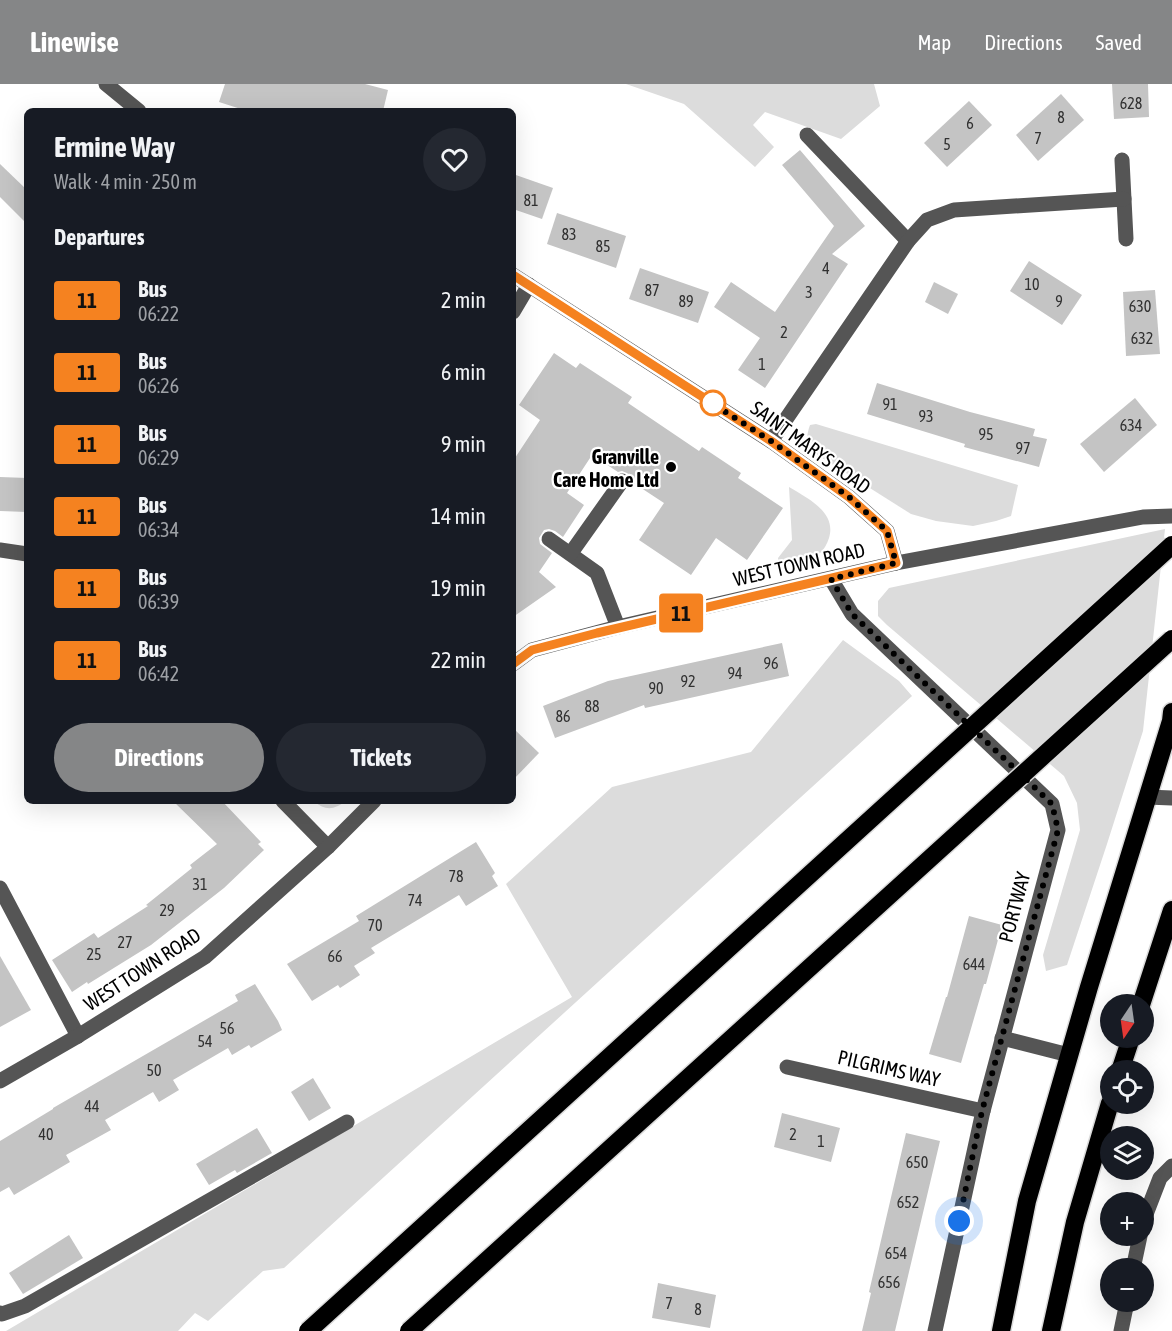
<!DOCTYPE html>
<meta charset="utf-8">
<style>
body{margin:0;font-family:"Asap Condensed",sans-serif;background:#242831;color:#f1f3f6;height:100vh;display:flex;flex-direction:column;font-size:22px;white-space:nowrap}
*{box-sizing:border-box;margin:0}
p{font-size:20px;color:#9ea1a6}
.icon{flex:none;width:33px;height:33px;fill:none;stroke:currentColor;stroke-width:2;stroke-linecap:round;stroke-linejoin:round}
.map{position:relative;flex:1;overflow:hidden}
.details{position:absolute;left:24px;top:24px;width:492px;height:696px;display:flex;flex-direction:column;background:#171b24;border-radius:9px;box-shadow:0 6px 24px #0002}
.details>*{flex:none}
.badge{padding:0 12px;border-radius:4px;font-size:21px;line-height:39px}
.needle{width:39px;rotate:193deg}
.tools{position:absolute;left:1100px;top:910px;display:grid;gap:12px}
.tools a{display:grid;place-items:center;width:54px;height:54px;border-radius:50%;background:#171b24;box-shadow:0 6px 24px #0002;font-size:30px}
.you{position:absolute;width:30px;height:30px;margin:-15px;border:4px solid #fff;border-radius:50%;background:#1a73e8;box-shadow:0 0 0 9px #1a73e833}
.map>.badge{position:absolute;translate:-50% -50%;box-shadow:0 0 0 3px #fff}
h2{padding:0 30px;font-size:22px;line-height:54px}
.round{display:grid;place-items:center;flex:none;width:63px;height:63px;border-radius:32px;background:#242831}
.headline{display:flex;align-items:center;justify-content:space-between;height:102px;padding:0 30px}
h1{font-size:28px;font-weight:700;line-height:45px}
.button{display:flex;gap:12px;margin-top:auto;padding:12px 30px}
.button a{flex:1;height:69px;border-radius:36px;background:#858687;color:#fff;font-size:24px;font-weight:700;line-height:69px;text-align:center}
.button a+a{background:#242831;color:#f1f3f6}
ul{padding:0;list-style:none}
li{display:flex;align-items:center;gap:18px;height:72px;padding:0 30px}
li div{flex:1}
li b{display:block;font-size:22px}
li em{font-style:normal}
li .badge{min-width:66px;font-weight:700;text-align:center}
header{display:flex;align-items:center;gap:36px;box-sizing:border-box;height:84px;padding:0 30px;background:#858687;color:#fff}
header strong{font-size:28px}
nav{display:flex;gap:33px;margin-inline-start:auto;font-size:21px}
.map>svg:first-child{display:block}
</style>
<header>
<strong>Linewise</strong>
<nav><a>Map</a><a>Directions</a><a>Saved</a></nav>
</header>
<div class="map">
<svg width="1172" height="1247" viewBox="0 0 1172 1247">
<rect width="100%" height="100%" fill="#fff"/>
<g fill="#dcdcdc">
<polygon points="626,0 874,0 880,22 841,55 765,28 753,41 774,63 755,83 684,20"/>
<path d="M 816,340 L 1018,401 L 1011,432 L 996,437 L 973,442 L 936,437 L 911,430 L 816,370 C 807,359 805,355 810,341 Z"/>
<path d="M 789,403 C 807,414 837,428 829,454 C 827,460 824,466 819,470 C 813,475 788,480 779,482 L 778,474 L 792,456 Z"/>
<polygon points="1165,445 1143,647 1107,760 1067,881 1046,887 1043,871 1080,746 1077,719 1064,692 887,541 878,532 878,517 889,504"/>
<polygon points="843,556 899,597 912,612 284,1184 263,1187 208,1237 195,1229 178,1247 6,1247 572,913 506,800 612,703 751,668"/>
<path d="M 314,717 L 346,717 C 334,726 325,727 314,717 Z"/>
</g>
<g fill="#c4c4c4">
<polygon points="225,0 365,0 388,6 383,27 247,27 219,18"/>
<polygon points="1112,0 1148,0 1149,33 1114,35"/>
<polygon points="1061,10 1084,36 1038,77 1016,51"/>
<polygon points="969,17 992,41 947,83 924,59"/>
<polygon points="800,66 865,142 832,170 848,180 765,304 738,286 760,254 714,223 731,198 775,228 834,142 782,81"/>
<polygon points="0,80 27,106 27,140 0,113"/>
<polygon points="513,90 553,104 542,135 513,125"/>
<polygon points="557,129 626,152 616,184 547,160"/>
<polygon points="1029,177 1082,211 1062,241 1010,207"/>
<polygon points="640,184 709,208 698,239 629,215"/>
<polygon points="934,198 958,210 948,230 925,218"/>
<polygon points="1155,206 1160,270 1126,272 1123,208"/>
<polygon points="554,269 576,284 580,279 632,313 628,319 699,367 702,363 741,389 738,394 783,424 747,476 716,454 691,491 639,456 664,419 632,398 631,392 627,389 622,387 618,388 592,371 567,409 584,421 563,453 555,447 549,445 544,446 539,454 540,460 552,469 539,488 556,503 513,533 513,377 540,336 519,321"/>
<polygon points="877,299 970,328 1035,345 1033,352 1047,355 1039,383 964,363 965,360 867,330"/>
<polygon points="1135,314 1157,341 1104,388 1080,360"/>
<polygon points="0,393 27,394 27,428 0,427"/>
<polygon points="782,559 789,592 645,624 644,621 555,654 543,622 608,597"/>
<polygon points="513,644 539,669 513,696"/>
<polygon points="173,717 222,717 261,758 258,760 264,766 224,804 151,861 88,900 87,898 72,908 52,876 94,849 98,854 148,822 146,821 192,784 190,781 217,760"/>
<polygon points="476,758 495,789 492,792 498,802 466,822 459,811 371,864 375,869 354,882 360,891 340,904 338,901 312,917 287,880 359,837 356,832"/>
<polygon points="969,832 1002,841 986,900 984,900 961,979 929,970 946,913 947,913"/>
<polygon points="0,872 31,926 0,943"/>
<polygon points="255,900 278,937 282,946 251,964 249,961 232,971 228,964 173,996 179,1006 159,1018 153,1008 105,1036 111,1046 66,1071 70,1078 14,1111 9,1103 0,1108 0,1057 53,1025 53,1024 238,917 235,911"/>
<polygon points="313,994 331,1024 309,1037 291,1008"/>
<polygon points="782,1029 840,1044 831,1078 774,1063"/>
<polygon points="257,1044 272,1069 237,1089 235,1086 209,1101 196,1080"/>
<polygon points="906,1049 940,1057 895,1247 862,1247 871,1209 869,1208"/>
<polygon points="69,1151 83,1174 23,1210 9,1189"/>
<polygon points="658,1199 716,1211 710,1244 652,1234"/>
</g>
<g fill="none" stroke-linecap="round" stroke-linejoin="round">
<defs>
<g id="highway">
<polyline points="1141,921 1172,826"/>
<polyline points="1120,987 1131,954"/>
<polyline points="1001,1247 1027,1117 1089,903 1171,637 1172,628"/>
<polyline points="1051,1247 1075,1138 1110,1019"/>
</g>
</defs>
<use href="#highway" stroke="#dbdbdb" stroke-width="21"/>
<g stroke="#555" stroke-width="15">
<polyline points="106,0 139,27"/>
<polyline points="807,51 908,157"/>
<polyline points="1122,76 1126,155"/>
<polyline points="513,191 771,357 849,413 887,447 896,479"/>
<polyline points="513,228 529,201"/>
<polyline points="771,357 908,157 927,136 954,126 1124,115"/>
<polyline points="549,455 597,489 618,543"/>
<polyline points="0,466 27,470"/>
<polyline points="571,469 622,397"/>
<polyline points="831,495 852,530 1052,720 1058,746 983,1027 935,1247"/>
<polyline points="513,580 532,566 618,543 896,479 1143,433 1172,432"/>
<polyline points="1147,713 1172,714"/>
<polyline points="283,717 328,763"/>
<polyline points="0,804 78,952"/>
<polyline points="1002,954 1069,971"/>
<polyline points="787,983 983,1027"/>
<polyline points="0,997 78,952 205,873 328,763 374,717"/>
<polyline points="1143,1138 1160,1094 1172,1082"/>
<polyline points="1133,1185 1140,1152"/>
<polyline points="0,1229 2,1230 25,1222 347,1038"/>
<polyline points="1121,1247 1127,1218"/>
</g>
<use href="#highway" stroke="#000" stroke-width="18"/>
<defs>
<g id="highway-bridge">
<polyline points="308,1247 1172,461"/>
<polyline points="409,1247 1172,555"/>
</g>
</defs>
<use href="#highway-bridge" stroke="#dbdbdb" stroke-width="21" stroke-linecap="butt"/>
<use href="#highway-bridge" stroke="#000" stroke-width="18"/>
</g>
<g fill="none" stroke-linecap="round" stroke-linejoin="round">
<defs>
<polyline id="line" points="513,191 771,357 849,413 887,447 896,479 597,549 532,566 513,580"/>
</defs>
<use href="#line" stroke="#fff" stroke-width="14"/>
<use href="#line" stroke="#f58220" stroke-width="9"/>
<polyline stroke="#000" stroke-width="6" stroke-dasharray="0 10.8" points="713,319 710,318 771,357 849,413 887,447 896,479 831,495 852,530 1052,720 1058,746 982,1027 959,1137"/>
</g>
<circle fill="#fff" stroke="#f58220" stroke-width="3" cx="713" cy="319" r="12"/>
<circle fill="#000" stroke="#fff" stroke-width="2" cx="671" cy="383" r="6"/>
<g text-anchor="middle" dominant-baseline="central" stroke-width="4.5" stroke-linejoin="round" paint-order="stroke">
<g font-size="16" fill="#313131">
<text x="1131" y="19">628</text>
<text x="1061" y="33">8</text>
<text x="970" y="39">6</text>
<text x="1038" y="54">7</text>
<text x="947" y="60">5</text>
<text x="531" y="116">81</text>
<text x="569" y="150">83</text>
<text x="603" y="162">85</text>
<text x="826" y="184">4</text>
<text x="1032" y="200">10</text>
<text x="652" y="206">87</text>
<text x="809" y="208">3</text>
<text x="686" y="217">89</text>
<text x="1059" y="217">9</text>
<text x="1140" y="222">630</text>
<text x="784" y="248">2</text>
<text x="1142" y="254">632</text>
<text x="762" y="280">1</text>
<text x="890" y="320">91</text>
<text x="926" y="332">93</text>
<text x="1131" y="341">634</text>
<text x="986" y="350">95</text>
<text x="1023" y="364">97</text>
<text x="771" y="579">96</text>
<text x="735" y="589">94</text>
<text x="688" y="597">92</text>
<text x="656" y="604">90</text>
<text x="592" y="622">88</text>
<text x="563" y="632">86</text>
<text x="456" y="792">78</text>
<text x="200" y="800">31</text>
<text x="415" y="816">74</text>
<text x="167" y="826">29</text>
<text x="375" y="841">70</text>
<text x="125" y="858">27</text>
<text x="94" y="870">25</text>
<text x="335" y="872">66</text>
<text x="974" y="880">644</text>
<text x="227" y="944">56</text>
<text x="205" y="957">54</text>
<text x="154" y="986">50</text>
<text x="92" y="1022">44</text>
<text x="46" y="1050">40</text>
<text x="793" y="1050">2</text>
<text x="821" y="1057">1</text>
<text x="917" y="1078">650</text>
<text x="908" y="1118">652</text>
<text x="896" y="1169">654</text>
<text x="889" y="1198">656</text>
<text x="669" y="1219">7</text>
<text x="698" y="1225">8</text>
</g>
<g font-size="20" fill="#000" stroke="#fff">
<text transform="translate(811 363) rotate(36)">SAINT MARYS ROAD</text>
<text transform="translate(799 480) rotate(-13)">WEST TOWN ROAD</text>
<text transform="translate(1014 823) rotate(-75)">PORTWAY</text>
<text transform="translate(142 885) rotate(-33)">WEST TOWN ROAD</text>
<text transform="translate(889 984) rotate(13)">PILGRIMS WAY</text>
</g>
<g font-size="20" font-weight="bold" fill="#000" stroke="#fff" text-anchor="end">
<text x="659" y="372">Granville<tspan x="659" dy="23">Care Home Ltd</tspan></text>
</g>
</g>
</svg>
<div class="tools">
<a><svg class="needle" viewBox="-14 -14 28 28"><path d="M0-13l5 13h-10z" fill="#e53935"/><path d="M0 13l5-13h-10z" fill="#9ea1a6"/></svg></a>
<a><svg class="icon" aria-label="locate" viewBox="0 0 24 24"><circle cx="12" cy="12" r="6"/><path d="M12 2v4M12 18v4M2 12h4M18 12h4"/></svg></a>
<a><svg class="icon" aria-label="layers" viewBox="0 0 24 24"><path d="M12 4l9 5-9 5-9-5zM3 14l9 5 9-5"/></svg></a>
<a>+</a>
<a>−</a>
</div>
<div class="you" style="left:959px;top:1137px"></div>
<b class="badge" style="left:681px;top:529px;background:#f58220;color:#111">11</b>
<section class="details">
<div class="headline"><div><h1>Ermine Way</h1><p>Walk · 4 min · 250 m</p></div><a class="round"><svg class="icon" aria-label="heart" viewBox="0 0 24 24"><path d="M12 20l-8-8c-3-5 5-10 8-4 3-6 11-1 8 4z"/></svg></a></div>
<h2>Departures</h2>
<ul>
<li><span class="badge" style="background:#f58220;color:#111">11</span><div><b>Bus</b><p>06:22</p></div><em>2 min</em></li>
<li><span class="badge" style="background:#f58220;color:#111">11</span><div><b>Bus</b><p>06:26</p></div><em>6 min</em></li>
<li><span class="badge" style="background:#f58220;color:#111">11</span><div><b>Bus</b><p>06:29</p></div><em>9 min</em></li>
<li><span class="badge" style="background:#f58220;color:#111">11</span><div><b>Bus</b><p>06:34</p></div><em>14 min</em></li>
<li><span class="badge" style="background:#f58220;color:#111">11</span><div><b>Bus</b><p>06:39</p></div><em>19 min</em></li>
<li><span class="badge" style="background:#f58220;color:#111">11</span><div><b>Bus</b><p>06:42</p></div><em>22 min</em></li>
</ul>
<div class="button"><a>Directions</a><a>Tickets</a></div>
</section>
</div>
